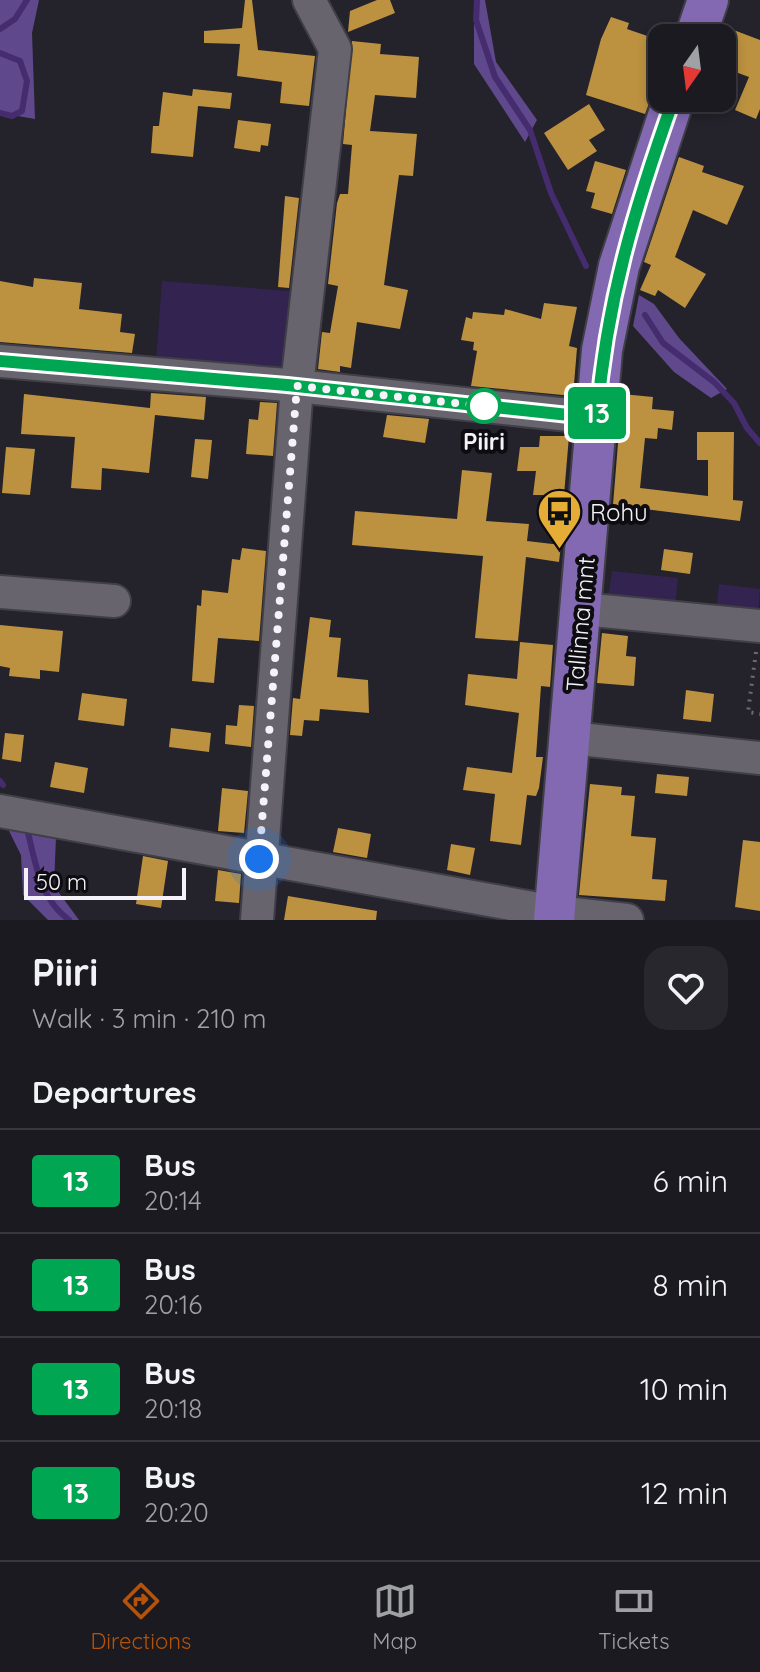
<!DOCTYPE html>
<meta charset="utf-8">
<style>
body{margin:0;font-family:Quicksand,sans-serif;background:#28272d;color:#f1f3f6;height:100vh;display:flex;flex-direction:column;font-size:30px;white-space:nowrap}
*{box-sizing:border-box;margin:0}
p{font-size:26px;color:#a0a1a5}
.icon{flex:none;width:44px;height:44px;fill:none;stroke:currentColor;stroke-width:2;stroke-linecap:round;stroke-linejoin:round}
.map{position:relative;height:920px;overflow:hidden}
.details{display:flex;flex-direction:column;background:#1b1a20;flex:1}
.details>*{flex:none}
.badge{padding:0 16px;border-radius:6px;font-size:28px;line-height:52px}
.needle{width:52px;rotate:194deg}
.buttons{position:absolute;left:648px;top:24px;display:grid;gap:16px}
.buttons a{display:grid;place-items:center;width:88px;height:88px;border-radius:16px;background:#1b1a20;box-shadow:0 4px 12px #0003,0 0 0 2px #39383e;font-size:40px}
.scale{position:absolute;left:24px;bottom:20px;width:162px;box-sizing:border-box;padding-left:8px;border:4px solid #f5f3f9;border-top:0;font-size:22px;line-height:28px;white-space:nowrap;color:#f5f3f9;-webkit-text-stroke:6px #0d0c10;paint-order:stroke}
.you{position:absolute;width:40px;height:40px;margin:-20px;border:6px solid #fff;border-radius:50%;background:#1a73e8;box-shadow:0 0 0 12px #1a73e833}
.map>.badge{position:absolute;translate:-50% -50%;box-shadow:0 0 0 4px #fff}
h2{padding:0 32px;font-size:30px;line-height:72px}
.round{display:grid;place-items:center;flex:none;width:84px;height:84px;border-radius:24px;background:#28272d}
.headline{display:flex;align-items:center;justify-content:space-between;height:136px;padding:0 32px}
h1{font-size:38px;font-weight:700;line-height:60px}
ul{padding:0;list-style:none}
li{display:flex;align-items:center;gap:24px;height:104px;padding:0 32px;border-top:2px solid #39383e}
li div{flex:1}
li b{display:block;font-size:30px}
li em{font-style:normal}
li .badge{min-width:88px;font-weight:700;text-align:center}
.tabs{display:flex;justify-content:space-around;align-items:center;height:112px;border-top:2px solid #39383e;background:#1b1a20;font-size:22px;color:#a0a1a5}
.tabs a{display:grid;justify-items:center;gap:4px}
.tabs .on{color:#b45309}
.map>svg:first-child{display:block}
</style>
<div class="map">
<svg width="760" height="920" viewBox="0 0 760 920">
<rect width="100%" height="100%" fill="#24222a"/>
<g fill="#332351">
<polygon points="162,281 291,291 281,372 156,361"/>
<polygon points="612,571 678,578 675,607 607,604"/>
<polygon points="719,584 760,589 758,617 716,612"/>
</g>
<g fill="#60488d">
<polygon points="0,0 39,0 32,33 35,119 0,113"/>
<polygon points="474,0 485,0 496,62 537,120 525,142 474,64"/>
<polygon points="639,295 654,304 679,338 727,389 711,398 674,372 633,326"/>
<polygon points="8,829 56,837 54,886 79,920 48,920 23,895 21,855"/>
</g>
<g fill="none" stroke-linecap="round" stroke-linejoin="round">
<g stroke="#452c6e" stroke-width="6">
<polyline points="477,0 476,20 495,77 530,130 551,193 586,266"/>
<polyline points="0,29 15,19 27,0"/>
<polyline points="0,53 20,61 27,81 22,111 12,116 0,113"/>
<polyline points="645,315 663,343 714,382 734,403 747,428 760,443"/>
<polyline points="0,781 3,785"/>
<path d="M 27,829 C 36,863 39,898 69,920"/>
</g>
</g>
<g fill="#bc9240">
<polygon points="245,0 252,0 258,50 315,56 309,106 280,103 282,82 237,76 240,44 204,43 204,31 242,28"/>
<polygon points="377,0 390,0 395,13 348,32 350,11"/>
<polygon points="611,17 629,23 627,29 662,41 662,69 645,114 586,95 601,39"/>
<polygon points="723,26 760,40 760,109 756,119 735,110 749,77 722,67"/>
<polygon points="352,41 381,44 380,54 419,57 416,98 375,95 370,131 417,134 413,176 399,175 384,285 408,290 400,329 357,322 351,368 340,366 340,372 318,369 322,332 330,333 338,286 328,284 337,203 340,194 348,194 352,145 343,144"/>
<polygon points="193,89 232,93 230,109 198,106 193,157 151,153 153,126 159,126 163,92 192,96"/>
<polygon points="589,104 605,130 589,140 597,151 568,170 544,133"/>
<polygon points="238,120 271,124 268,146 261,145 260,152 234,148"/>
<polygon points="679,157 704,166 702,172 744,186 727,225 693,210 675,257 706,274 685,308 658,290 655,296 640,290 651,265 644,262"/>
<polygon points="595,161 626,170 612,214 591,208 595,193 586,191"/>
<polygon points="285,196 299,198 289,288 278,287"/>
<polygon points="34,278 82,283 79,309 122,314 120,332 135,334 132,353 0,342 0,281 33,287"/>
<polygon points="544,303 577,307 569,346 577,348 573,396 471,386 477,351 473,350 474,342 461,340 466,317 472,319 473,312 504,315 505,309 541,319"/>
<polygon points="151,393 206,397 204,420 155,415 149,473 102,468 101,490 71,488 75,437 21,434 24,394 150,408"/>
<polygon points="622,394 653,397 652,409 674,411 672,430 658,428 657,439 645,438 640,488 708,496 708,460 697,460 697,432 734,432 733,500 743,501 740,521 613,505"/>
<polygon points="260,402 277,403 273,456 246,454 249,419 258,420"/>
<polygon points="387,415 429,419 425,443 383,437"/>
<polygon points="540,436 569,436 564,495 533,495 536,471 517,471 520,447 539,447"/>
<polygon points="195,439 212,440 208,479 191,477"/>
<polygon points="6,447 35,449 30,495 2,493"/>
<polygon points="462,470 492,473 486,521 529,524 527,541 561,545 559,562 526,557 518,641 475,638 483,556 352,545 355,511 457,519"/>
<polygon points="242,548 266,551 259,641 218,638 214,683 192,681 197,605 201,606 202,590 228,593 232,559 240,560"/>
<polygon points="664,549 693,553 690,574 661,570"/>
<polygon points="310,617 331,620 329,637 341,638 337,677 368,680 369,713 320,709 319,721 304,720 302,736 290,735 293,698 300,699"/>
<polygon points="0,625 63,631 59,672 40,670 40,679 9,676 10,668 0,666"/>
<polygon points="602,633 628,636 626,656 636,657 634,686 597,683"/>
<polygon points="520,642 553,645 550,687 541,686 536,757 543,757 539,788 536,796 527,795 521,845 490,841 495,794 463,790 467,767 512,773 519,713 465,705 468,674 517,679"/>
<polygon points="686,690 714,694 711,722 683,719"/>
<polygon points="82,693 127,699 124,726 78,720"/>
<polygon points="239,705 254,706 251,747 225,744 226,725 237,726"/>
<polygon points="171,728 211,733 209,752 169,747"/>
<polygon points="5,733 24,735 21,762 2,759"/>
<polygon points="55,762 88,768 84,793 50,787"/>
<polygon points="657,774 689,777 687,796 655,793"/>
<polygon points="590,784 622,787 621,795 635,796 631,836 656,838 652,879 667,880 665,901 579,895"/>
<polygon points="222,788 248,791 244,833 218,831"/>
<polygon points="338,828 371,834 367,858 333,852"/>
<polygon points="743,840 760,842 760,911 735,907"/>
<polygon points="451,844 475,848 470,875 447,870"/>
<polygon points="143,856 168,861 161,908 136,904"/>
<polygon points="218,870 241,874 239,903 215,901"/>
<polygon points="288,896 377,911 376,920 284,920"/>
</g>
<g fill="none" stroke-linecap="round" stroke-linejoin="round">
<defs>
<g id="minor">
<polyline points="0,361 287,385 597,418"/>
<polyline points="0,592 114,601"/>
<polyline points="582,609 760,626"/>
<polyline points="570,738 760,758"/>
<polyline points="0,811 555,912 627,920"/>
<polyline points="257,920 297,386 335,49 309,0"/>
</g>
<g id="major">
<polyline points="695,38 708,0"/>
<polyline points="554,920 602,350 619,266 674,98"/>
</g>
</defs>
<use href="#minor" stroke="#403e46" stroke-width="36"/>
<use href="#major" stroke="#403e46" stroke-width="44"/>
<polyline stroke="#6d6b72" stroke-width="4" stroke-dasharray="2 6" stroke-linecap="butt" points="756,652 748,712 760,714"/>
<use href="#minor" stroke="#67646e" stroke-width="32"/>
<use href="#major" stroke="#8369b2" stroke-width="40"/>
</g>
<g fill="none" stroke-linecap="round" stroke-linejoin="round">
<defs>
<path id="line" d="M 0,361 L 287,385 L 597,418 C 606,302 635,207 674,98"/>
</defs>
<use href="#line" stroke="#fff" stroke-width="18"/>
<use href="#line" stroke="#00a651" stroke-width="12"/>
<polyline stroke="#f5f3f9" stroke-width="8" stroke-dasharray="0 14.4" points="259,859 297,386 484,406"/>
</g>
<defs>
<symbol id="bus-pin" viewBox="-11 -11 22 30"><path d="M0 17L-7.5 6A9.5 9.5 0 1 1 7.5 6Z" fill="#e5ad36" stroke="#0d0c10"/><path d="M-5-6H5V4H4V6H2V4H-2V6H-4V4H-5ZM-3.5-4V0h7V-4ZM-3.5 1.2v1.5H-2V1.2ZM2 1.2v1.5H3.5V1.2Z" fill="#111"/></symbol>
</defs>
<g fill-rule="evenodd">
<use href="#bus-pin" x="534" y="486" width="51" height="69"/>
</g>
<circle fill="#fff" stroke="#00a651" stroke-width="4" cx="484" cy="406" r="16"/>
<g text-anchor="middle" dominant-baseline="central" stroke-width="8" stroke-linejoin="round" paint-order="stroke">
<g font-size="24" font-weight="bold" fill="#f5f3f9" stroke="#0d0c10">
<text x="484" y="441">Piiri</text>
</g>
<g font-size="24" fill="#f5f3f9" stroke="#0d0c10" text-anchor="start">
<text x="590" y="512">Rohu</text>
</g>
<g font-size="24" fill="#f5f3f9" stroke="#0d0c10">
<text transform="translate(580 624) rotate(-85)">Tallinna mnt</text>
</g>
</g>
</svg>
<div class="buttons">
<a><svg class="needle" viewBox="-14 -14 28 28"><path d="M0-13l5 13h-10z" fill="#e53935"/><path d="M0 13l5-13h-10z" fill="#a0a1a5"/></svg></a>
</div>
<div class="scale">50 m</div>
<div class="you" style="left:259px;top:859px"></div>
<b class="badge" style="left:597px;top:413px;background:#00a651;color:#fff">13</b>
</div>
<section class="details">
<div class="headline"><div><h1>Piiri</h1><p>Walk · 3 min · 210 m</p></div><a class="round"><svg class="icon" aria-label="heart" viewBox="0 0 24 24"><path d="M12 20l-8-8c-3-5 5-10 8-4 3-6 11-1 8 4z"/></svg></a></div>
<h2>Departures</h2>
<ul>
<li><span class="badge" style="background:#00a651;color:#fff">13</span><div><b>Bus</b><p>20:14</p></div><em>6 min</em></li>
<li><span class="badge" style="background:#00a651;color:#fff">13</span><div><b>Bus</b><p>20:16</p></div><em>8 min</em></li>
<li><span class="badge" style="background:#00a651;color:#fff">13</span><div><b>Bus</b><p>20:18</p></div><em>10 min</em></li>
<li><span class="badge" style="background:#00a651;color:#fff">13</span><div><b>Bus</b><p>20:20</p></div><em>12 min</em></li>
</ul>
</section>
<nav class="tabs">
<a class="on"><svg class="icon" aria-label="directions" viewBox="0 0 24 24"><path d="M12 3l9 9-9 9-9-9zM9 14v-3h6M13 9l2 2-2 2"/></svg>Directions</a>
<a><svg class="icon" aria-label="map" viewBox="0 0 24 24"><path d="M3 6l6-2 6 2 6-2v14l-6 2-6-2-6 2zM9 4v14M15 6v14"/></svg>Map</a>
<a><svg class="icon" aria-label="tickets" viewBox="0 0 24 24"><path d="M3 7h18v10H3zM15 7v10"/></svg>Tickets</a>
</nav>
